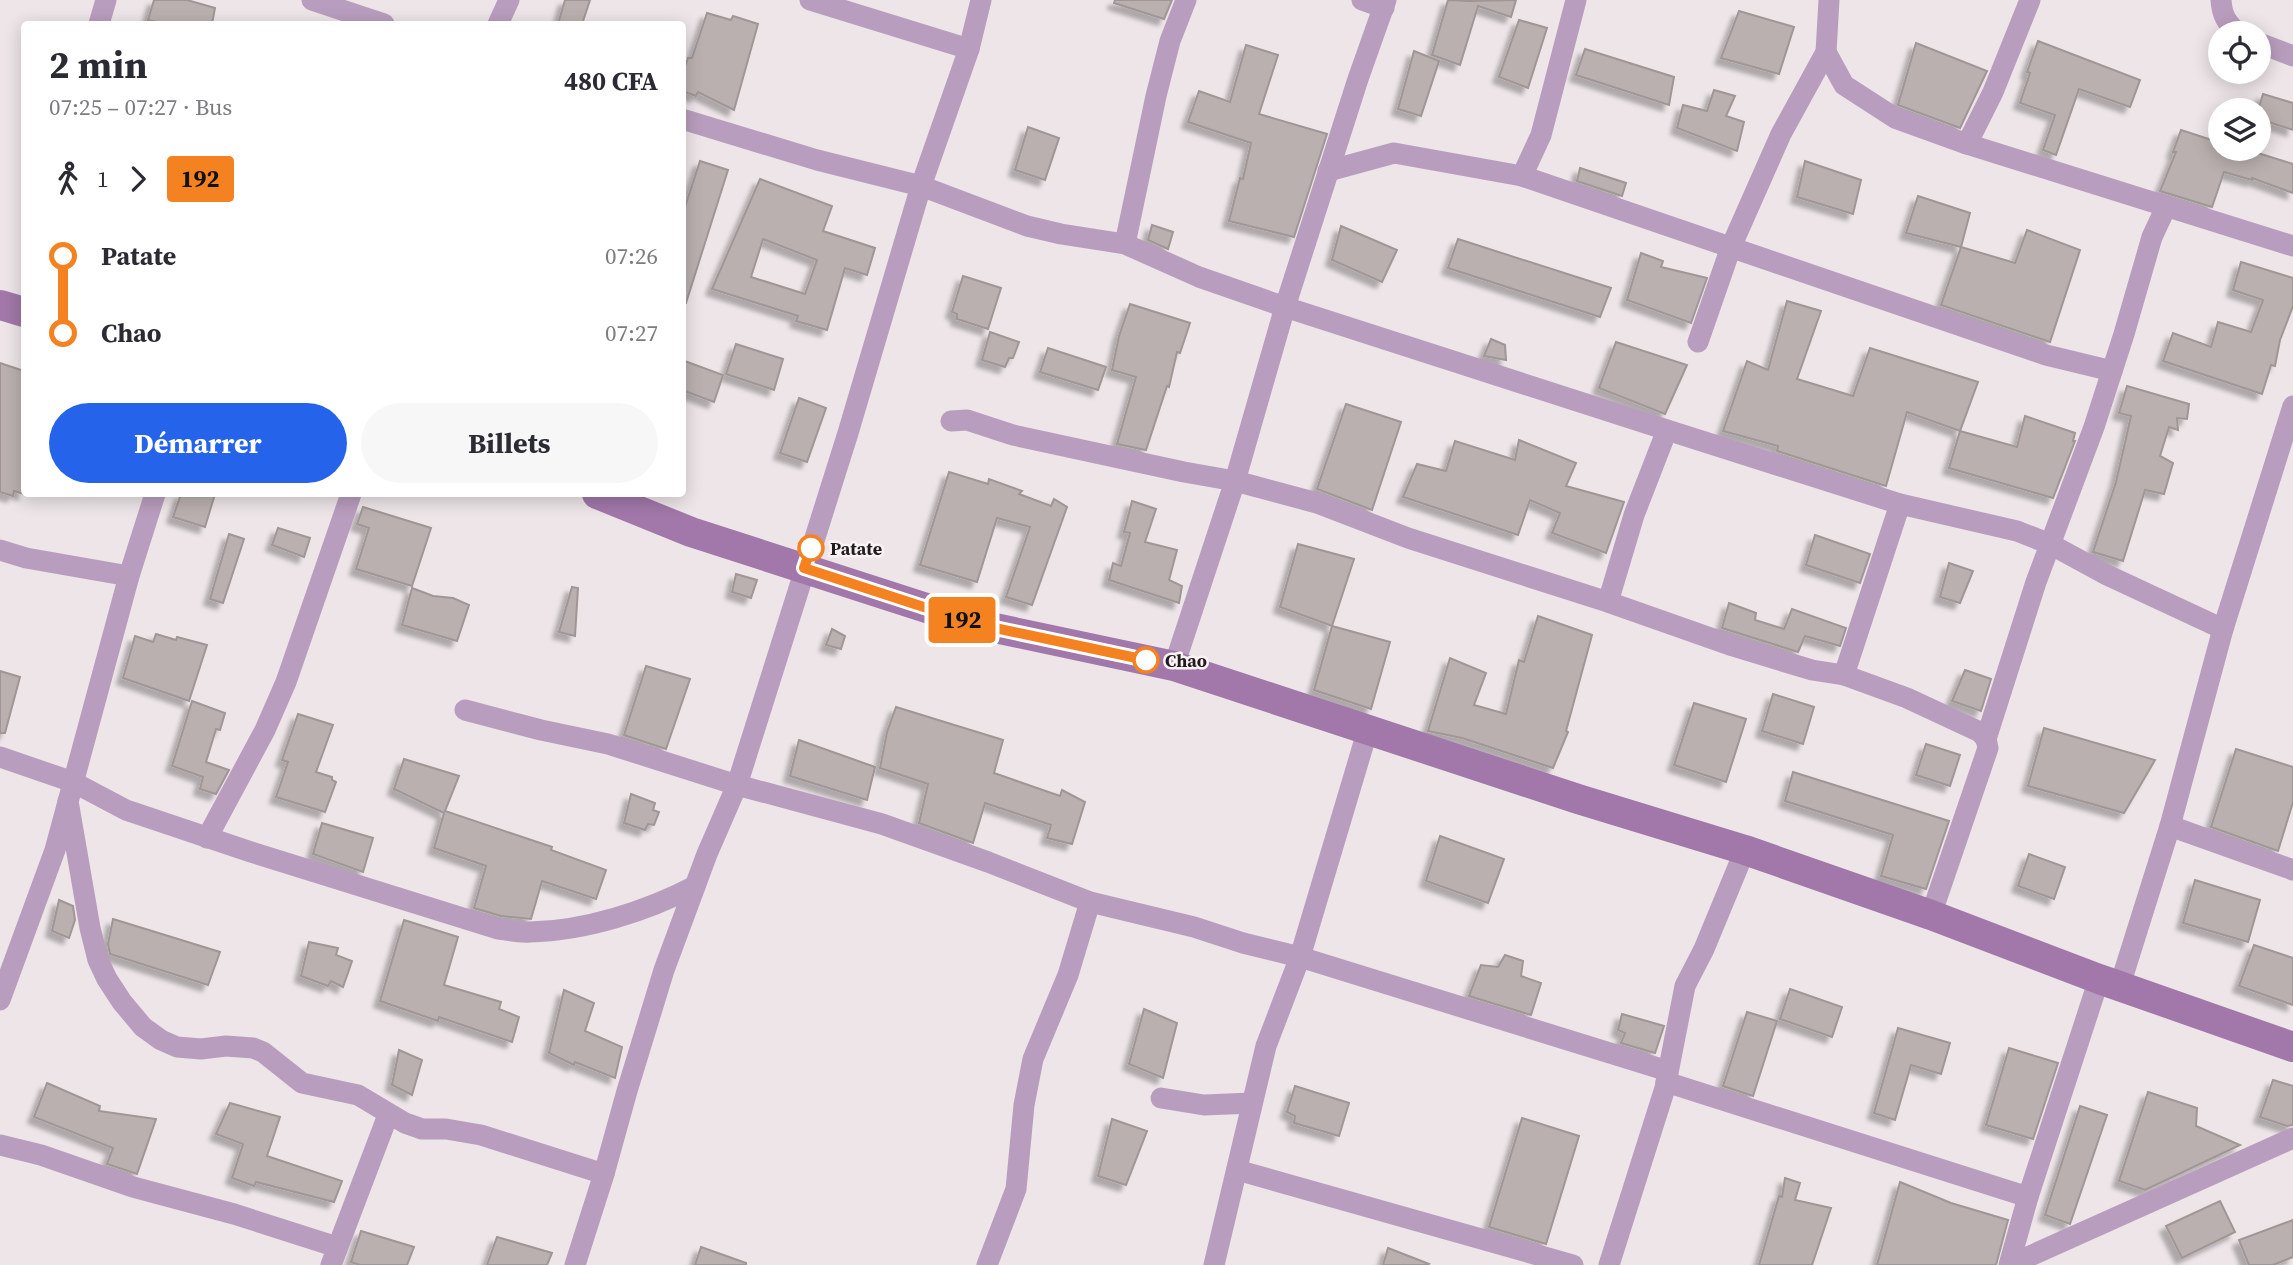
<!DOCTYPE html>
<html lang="fr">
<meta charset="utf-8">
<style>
body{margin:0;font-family:"Source Serif 4",serif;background:#f7f7f7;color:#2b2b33;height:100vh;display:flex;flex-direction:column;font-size:26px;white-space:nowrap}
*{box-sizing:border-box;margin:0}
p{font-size:23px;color:#7c7c81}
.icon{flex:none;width:38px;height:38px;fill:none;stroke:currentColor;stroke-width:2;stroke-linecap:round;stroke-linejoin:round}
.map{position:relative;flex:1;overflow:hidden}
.panel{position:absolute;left:21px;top:21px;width:665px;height:476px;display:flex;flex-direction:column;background:#fff;border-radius:7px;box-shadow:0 4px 18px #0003}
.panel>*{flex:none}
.badge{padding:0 14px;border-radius:5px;font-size:24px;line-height:46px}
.tools{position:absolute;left:2208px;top:21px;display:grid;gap:14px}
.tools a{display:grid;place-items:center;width:63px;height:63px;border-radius:50%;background:#fff;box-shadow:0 4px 18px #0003;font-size:35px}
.map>.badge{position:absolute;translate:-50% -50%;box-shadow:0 0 0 4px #fff}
.legs{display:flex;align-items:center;gap:10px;height:77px;padding:0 28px;font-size:23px}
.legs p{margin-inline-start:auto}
.overview{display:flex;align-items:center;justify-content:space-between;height:119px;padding:0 28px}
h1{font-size:38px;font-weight:700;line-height:52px}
.primary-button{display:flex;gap:14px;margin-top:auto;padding:14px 28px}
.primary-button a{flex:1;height:80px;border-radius:42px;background:#2563eb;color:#fff;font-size:28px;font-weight:700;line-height:80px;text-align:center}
.primary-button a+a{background:#f7f7f7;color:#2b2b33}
ul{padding:0 28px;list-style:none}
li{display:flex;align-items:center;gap:24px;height:77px;font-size:26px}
li i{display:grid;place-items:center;width:10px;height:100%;margin:0 9px;background:currentColor}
li i::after{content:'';width:18px;height:18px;margin:-9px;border:5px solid;border-radius:50%;background:#fff}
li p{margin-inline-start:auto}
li:first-child i{background:linear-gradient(#0000 50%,currentColor 0)}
li:last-child i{background:linear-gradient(currentColor 50%,#0000 0)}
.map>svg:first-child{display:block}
</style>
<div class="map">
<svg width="2293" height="1265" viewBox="0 0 2293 1265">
<defs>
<filter id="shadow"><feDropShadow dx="-6" dy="6" stdDeviation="2" flood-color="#0004"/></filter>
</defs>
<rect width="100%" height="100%" fill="#ede5e8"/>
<g fill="#bab0b0" stroke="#a09696" stroke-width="2" fill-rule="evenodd" filter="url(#shadow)">
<polygon points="154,0 187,0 215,8 212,24 165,24 148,20"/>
<polygon points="565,0 590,0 582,24 558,24"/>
<polygon points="1115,0 1172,0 1164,19 1114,3"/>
<polygon points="1448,0 1469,1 1516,0 1511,17 1478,6 1460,65 1432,55"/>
<polygon points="1739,11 1794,27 1779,74 1721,58"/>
<polygon points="707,13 731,20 733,16 758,24 734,110 698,92 696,96 682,91 682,75 688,58 692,58"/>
<polygon points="1519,20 1547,28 1528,88 1499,77"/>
<polygon points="2038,41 2140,80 2130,107 2079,89 2056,155 2043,150 2055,115 2020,103 2030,73 2027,72"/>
<polygon points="1916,43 1987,71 1960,128 1898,105"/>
<polygon points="1246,45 1278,55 1259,114 1327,134 1294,237 1229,221 1240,178 1243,179 1251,143 1188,122 1199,91 1230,102"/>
<polygon points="1585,49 1674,77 1669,105 1576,75"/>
<polygon points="1414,51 1439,61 1421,116 1398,109"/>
<polygon points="1714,90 1735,96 1726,116 1744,122 1737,151 1677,128 1683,105 1707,111"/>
<polygon points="2263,94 2293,103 2293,130 2259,119 2259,107"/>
<polygon points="1028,127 1059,138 1045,180 1015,170"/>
<polygon points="2181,130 2221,143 2221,149 2245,149 2293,164 2293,193 2252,178 2252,180 2224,172 2212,207 2160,191 2176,152 2173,152"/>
<polygon points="700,161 728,170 686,303 682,303 682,216"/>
<polygon points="1805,161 1861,180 1853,214 1797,197"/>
<polygon points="1580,168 1626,183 1622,196 1577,181"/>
<path d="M 760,179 L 832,206 L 823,231 L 875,248 L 867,275 L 845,268 L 827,330 L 796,321 L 798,316 L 712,289 ZM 763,239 L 817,260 L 805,294 L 751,277 Z"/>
<polygon points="1918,196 1970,213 1961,247 1906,233"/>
<polygon points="1152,225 1173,232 1168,249 1148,240"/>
<polygon points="1341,226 1397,250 1382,282 1332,260"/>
<polygon points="2027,230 2080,250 2050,342 1941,305 1961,247 2015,263"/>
<polygon points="1458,239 1611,288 1600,317 1448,268"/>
<polygon points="1641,253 1663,261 1661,267 1707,278 1691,323 1627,300"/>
<polygon points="2241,262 2293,278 2293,306 2280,340 2275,366 2271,365 2262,394 2163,361 2173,333 2211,347 2218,322 2251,332 2263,300 2233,290"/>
<polygon points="963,276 1001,288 988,329 957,319 957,314 952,312"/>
<polygon points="1787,301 1821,311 1797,379 1853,396 1870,348 1978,382 1960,431 1907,412 1886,486 1777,451 1778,446 1723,431 1747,361 1768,370"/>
<polygon points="1130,304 1190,323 1180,353 1177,352 1169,387 1167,386 1146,450 1117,444 1136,377 1112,370 1119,336"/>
<polygon points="990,332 1019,342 1013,358 1009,358 1005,367 982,360"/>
<polygon points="1491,339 1505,345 1506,360 1484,356"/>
<polygon points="1616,342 1687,365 1665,414 1599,388"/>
<polygon points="736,344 783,359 774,390 726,374"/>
<polygon points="1048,348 1106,367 1098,390 1040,372"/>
<polygon points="682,360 723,375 714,402 682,390"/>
<polygon points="0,363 24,371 24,494 14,491 13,496 0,492"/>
<polygon points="2127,386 2189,404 2187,419 2177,418 2178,430 2169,427 2160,456 2173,463 2164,494 2145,490 2123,561 2093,552 2116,482 2131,416 2119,413"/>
<polygon points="799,398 826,408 807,462 780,453"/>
<polygon points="1346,404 1401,422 1372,510 1317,489"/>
<polygon points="2025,416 2075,433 2073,441 2075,441 2053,498 1949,468 1960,431 2017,447"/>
<polygon points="1519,440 1576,463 1566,486 1624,502 1606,553 1552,533 1560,513 1530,500 1518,535 1403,497 1417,464 1446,471 1455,441 1515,460"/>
<polygon points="949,472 988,484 989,479 1022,491 1019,494 1051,506 1054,499 1067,507 1032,605 1006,597 1030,527 997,518 977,582 920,565"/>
<polygon points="181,494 215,494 205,527 173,517"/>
<polygon points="1132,501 1156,509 1145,542 1177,550 1169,580 1182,586 1179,603 1109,580 1113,563 1121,566 1130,533 1124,532"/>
<polygon points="363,507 431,528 412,586 356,569 369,528 357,524"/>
<polygon points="278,528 310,538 304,557 272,545"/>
<polygon points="229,534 244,539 223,603 210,599"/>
<polygon points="1815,535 1870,554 1860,583 1806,565"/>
<polygon points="1298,544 1354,559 1332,626 1280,607"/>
<polygon points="1949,563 1973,571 1960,603 1940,597"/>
<polygon points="736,574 757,580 751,598 732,592"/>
<polygon points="572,587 578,588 575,636 559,632"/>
<polygon points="412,588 433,596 453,598 469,605 457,641 402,625"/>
<polygon points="1729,603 1756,613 1755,620 1784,629 1792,609 1846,628 1840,646 1805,636 1798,652 1722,628"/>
<polygon points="1538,616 1592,635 1566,731 1568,732 1553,768 1462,738 1428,731 1450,658 1486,673 1474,705 1506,714 1519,660 1524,662"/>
<polygon points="1332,626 1390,642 1371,709 1314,690"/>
<polygon points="832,629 845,636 841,649 826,645"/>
<polygon points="156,634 176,640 177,637 207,645 189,701 123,678 135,636 153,642"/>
<polygon points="646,666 690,679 666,749 624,735"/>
<polygon points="1965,670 1991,679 1981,711 1952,701"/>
<polygon points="0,671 20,677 5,733 0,733"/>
<polygon points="1773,694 1814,707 1803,744 1762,731"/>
<polygon points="192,701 225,713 220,730 216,729 206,762 229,770 216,794 200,789 203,777 172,766"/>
<polygon points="1694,703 1746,719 1726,782 1674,765"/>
<polygon points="896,707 1003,740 994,773 1060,796 1062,790 1085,802 1072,844 1047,838 1051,825 985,803 973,843 919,823 928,784 880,768 887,732"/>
<polygon points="298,714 333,725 316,772 332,777 332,780 336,782 325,812 276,797 288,762 282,760"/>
<polygon points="2044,728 2155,760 2124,813 2028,786"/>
<polygon points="799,740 875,767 867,800 790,776"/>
<polygon points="1926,744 1960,755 1950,786 1916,775"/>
<polygon points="2236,749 2293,767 2293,802 2278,851 2211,827"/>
<polygon points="404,759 459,776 445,811 552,847 551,850 606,870 596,899 542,881 531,919 501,916 474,908 486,866 434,848 444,813 394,789"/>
<polygon points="1793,772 1949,821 1926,889 1881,876 1893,835 1785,801"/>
<polygon points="631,794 655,803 653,810 659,812 654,825 648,824 645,830 624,823"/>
<polygon points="322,823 373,838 363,872 313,854"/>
<polygon points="1440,836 1504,859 1488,903 1426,881"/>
<polygon points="2029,854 2065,867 2054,899 2018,886"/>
<polygon points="2195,880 2260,900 2248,942 2183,923"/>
<polygon points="59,900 73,906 75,920 69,938 52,931"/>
<polygon points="113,919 220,952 208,985 110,954 108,944"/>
<polygon points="404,920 458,937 444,985 501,1002 499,1009 519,1017 512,1042 439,1017 438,1021 380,1001"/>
<polygon points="309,942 338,948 336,955 352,961 343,987 331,981 328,986 301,976"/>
<polygon points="2254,945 2293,958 2293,1005 2239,986"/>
<polygon points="1505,955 1523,961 1521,976 1541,983 1531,1015 1469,996 1481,965 1498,967"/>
<polygon points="1790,989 1842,1007 1832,1037 1780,1019"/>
<polygon points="564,990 594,1003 585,1031 622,1047 615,1078 575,1062 574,1065 549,1053"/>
<polygon points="1144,1009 1177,1023 1163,1078 1129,1064"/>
<polygon points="1747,1012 1777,1021 1753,1096 1723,1086"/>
<polygon points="1622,1014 1664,1026 1655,1053 1621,1043 1625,1033 1618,1030"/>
<polygon points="1898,1028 1950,1043 1941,1074 1911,1065 1895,1120 1874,1113"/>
<polygon points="2009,1048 2058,1063 2033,1139 1986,1125"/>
<polygon points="399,1050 422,1060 412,1095 392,1085"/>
<polygon points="2273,1080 2293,1086 2293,1125 2287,1126 2260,1117"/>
<polygon points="47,1083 100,1106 99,1111 156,1119 137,1174 107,1164 113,1148 34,1117"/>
<polygon points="1295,1086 1349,1103 1339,1136 1294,1123 1295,1116 1287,1112"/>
<polygon points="2148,1092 2197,1108 2196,1126 2240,1145 2145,1190 2119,1181"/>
<polygon points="230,1103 280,1117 267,1156 342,1181 334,1202 256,1182 254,1186 232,1178 243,1144 216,1134"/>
<polygon points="2080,1106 2107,1115 2070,1224 2045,1215"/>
<polygon points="1522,1118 1579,1136 1546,1244 1489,1227"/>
<polygon points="1112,1119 1147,1131 1126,1185 1098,1176"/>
<polygon points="1785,1178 1800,1183 1795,1200 1831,1208 1812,1265 1759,1265 1779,1196 1782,1197"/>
<polygon points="1900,1182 1951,1203 2008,1220 1996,1265 1877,1265"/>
<polygon points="2220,1201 2235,1232 2182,1258 2166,1226"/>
<polygon points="2293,1220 2293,1257 2273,1265 2249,1265 2239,1240"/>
<polygon points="361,1231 414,1247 407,1265 360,1265 351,1262"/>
<polygon points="497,1237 552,1253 547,1265 487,1265"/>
<polygon points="701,1247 746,1263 746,1265 695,1265"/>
<polygon points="1388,1248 1429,1264 1428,1265 1383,1265"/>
</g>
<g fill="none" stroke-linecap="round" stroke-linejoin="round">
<g stroke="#b99dbe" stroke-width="21">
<polyline points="312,0 384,24"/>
<polyline points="810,0 969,49"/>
<polyline points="1362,0 1384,8"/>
<path d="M 2221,0 C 2222,16 2227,23 2238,33"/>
<polyline points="99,24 106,0"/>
<polyline points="498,24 509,0"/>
<polyline points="2259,43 2293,56"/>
<polyline points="1826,52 1844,85 1895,118 1967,144 2293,246"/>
<polyline points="682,119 817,160 921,186 1027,226 1061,234 1125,244 1199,277 1285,307 1667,430 1900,504 2017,531 2050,544 2107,575 2223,629"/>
<polyline points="1967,144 1993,92 2030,0"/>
<polyline points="1328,171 1394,153 1522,176 2046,355 2112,371"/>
<polyline points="1522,176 1541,135 1576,0"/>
<polyline points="1125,244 1156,96 1170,41 1186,0"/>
<polyline points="1698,342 1731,247 1781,134 1826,52 1829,0"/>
<polyline points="951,421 967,420 1013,435 1184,472 1235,481 1317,503 1408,538 1608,602 1733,646 1812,670 1844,675 1907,698 1980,732 1986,739 1988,748 1931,915"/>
<polyline points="0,550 26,558 129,576"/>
<polyline points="1608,602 1634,515 1667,430"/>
<polyline points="1174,666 1235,481 1285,307 1358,79 1386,0"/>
<polyline points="1844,675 1900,504"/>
<polyline points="465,710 541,730 608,744 737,785 882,824 988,862 1090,902 1194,927 1243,943 1300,957 1668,1071"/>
<polyline points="1986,739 2036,582 2094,427 2124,334 2152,237 2166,207"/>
<path d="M 0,757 L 73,782 L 126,810 L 251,852 L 498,929 C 508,930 519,933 530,932 C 585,931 647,911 695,886"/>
<polyline points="68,801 90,928 98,960 107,979 122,1002 143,1027 161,1040 177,1047 201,1049 226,1046 253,1048 263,1052 302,1083 358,1095 405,1123 422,1129 446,1129 481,1135 604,1174"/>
<polyline points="2170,826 2293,870"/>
<polyline points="207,838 265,730 286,682 351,494"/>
<polyline points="2120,985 2170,826 2223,629 2293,406"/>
<polyline points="0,1000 55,850 129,576 155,494"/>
<polyline points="1666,1082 2028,1197"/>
<polyline points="1161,1098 1204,1105 1252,1103"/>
<polyline points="0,1145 41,1155 133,1187 234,1214 337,1247"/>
<polyline points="1237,1170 1573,1265"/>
<polyline points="331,1265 388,1115"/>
<polyline points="575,1265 604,1174 627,1091 664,970 707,854 737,785 848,433 921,186 969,49 981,0"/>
<polyline points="987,1265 1016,1189 1024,1105 1033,1059 1068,975 1090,902"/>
<polyline points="1214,1265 1266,1046 1300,957 1368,729"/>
<polyline points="1609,1265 1665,1088 1685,986 1704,949 1745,850"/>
<polyline points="2009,1265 2028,1197 2099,979"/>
<polyline points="2010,1265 2293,1138"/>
</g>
<g stroke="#a178a9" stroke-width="30">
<polyline points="0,305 24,312"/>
<polyline points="597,494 691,532 976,624 1174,666 1578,799 1745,850 1931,915 2099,979 2293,1047"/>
</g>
</g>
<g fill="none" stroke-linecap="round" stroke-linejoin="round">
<defs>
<polyline id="line-1" points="811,548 804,568 976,624 1146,660"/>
</defs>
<use href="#line-1" stroke="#fff" stroke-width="16"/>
<use href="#line-1" stroke="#f58220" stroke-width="10"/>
</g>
<g fill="#fff" stroke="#f58220" stroke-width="3.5">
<circle cx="811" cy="548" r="12"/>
<circle cx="1146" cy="660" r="12"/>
</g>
<g text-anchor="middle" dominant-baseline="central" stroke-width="5" stroke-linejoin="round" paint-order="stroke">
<g font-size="18" font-weight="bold" fill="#1f1c1d" stroke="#fbf2f6" text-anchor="start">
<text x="830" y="548">Patate</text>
<text x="1165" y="660">Chao</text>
</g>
</g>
</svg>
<div class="tools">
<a><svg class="icon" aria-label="locate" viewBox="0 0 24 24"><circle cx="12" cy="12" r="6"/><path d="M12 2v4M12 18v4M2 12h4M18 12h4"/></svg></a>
<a><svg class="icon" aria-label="layers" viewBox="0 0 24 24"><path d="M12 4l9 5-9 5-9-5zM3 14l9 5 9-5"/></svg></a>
</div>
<b class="badge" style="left:962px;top:620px;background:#f58220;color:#111">192</b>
<section class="panel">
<div class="overview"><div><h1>2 min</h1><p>07:25 – 07:27 · Bus</p></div><b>480 CFA</b></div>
<div class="legs"><svg class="icon" aria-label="walk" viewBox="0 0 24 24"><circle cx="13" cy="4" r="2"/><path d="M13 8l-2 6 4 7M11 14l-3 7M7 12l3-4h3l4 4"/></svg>1<svg class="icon" aria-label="forward" viewBox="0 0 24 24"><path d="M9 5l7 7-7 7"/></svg><b class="badge" style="background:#f58220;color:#111">192</b></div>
<ul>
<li><i style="color:#f58220"></i><b>Patate</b><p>07:26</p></li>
<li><i style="color:#f58220"></i><b>Chao</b><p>07:27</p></li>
</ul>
<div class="primary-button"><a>Démarrer</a><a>Billets</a></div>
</section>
</div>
